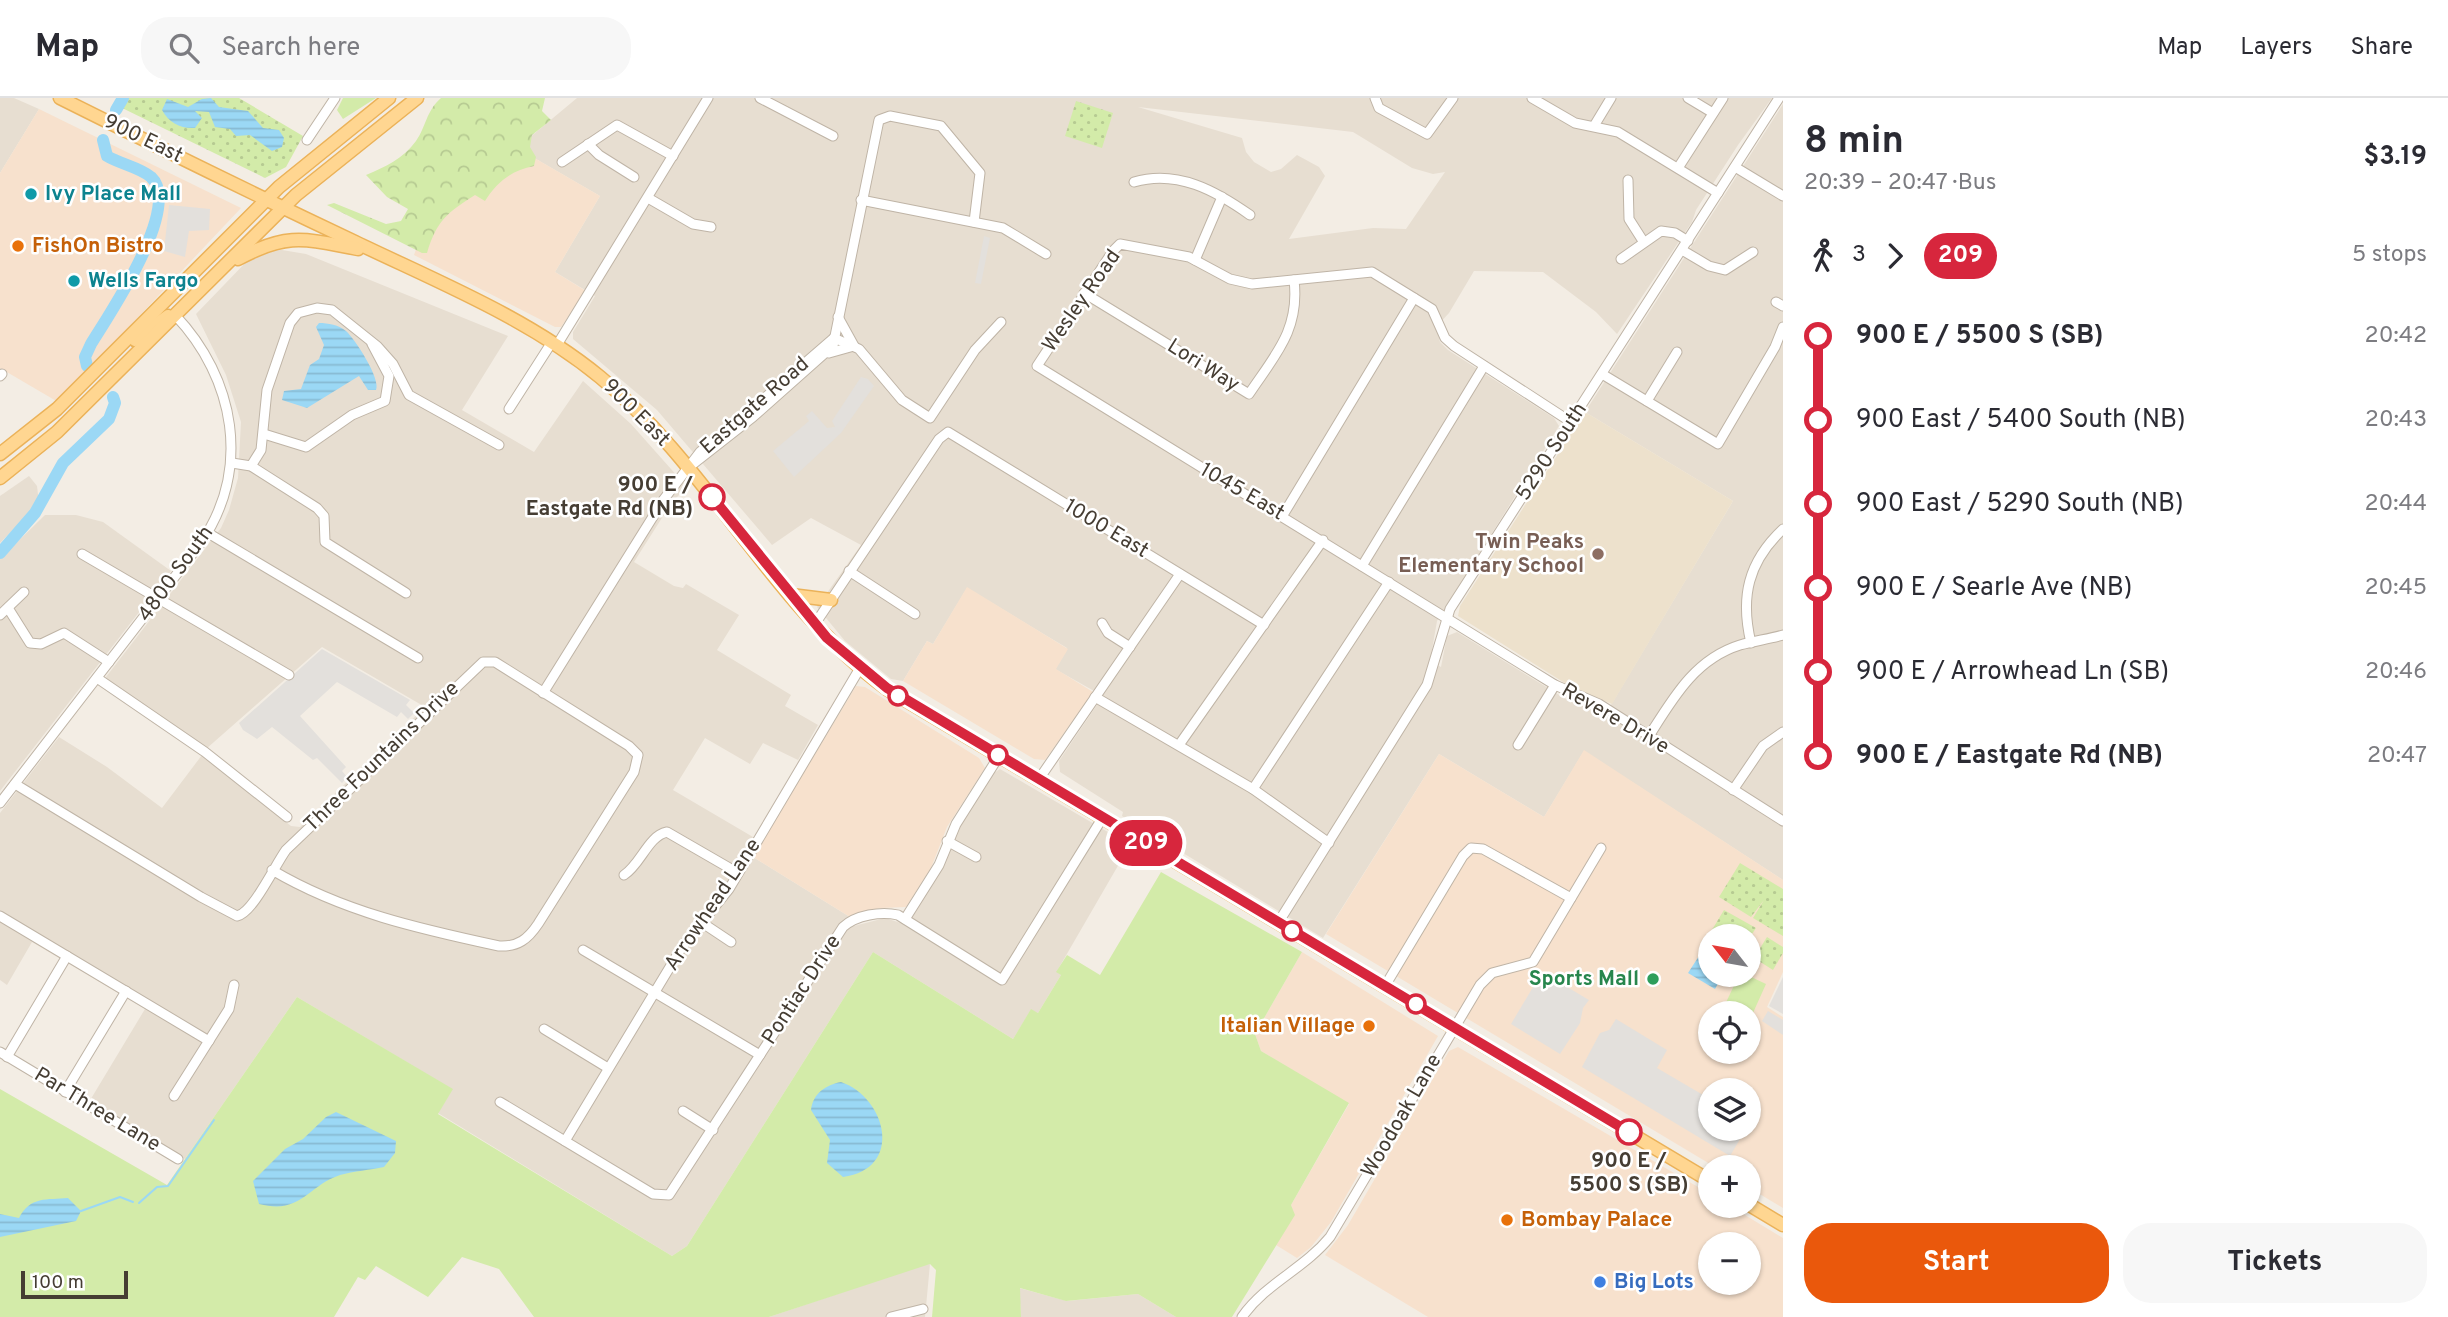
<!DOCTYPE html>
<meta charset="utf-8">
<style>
body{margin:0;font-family:Overpass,sans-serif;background:#f7f7f7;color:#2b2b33;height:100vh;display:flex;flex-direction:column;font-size:26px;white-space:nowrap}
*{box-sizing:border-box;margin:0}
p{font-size:23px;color:#7c7c81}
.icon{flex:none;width:38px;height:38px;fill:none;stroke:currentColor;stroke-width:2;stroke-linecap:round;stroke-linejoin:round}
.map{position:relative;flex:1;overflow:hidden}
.side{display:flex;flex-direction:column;background:#fff;width:665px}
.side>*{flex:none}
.badge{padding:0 14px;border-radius:23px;font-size:24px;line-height:46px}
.needle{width:46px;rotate:301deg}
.controls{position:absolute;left:1698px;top:826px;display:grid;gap:14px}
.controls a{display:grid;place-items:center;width:63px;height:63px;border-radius:50%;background:#fff;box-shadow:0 2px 5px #0004;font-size:35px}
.scale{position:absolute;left:21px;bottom:18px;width:107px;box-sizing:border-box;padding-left:7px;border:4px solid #453d33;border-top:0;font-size:19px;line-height:24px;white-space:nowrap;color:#453d33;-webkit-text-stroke:5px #fff;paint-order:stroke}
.map>.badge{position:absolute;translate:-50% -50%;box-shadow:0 0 0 4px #fff}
.legs{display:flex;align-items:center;gap:10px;height:77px;padding:0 21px;font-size:23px}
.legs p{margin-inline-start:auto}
.head{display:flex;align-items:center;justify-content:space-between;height:119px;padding:0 21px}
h1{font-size:38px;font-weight:700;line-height:52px}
.action{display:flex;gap:14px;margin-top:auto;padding:14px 21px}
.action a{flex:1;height:80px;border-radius:28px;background:#ea580c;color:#fff;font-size:28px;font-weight:700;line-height:80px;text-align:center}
.action a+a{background:#f7f7f7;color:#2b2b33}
ul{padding:0 21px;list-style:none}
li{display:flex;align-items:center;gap:24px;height:84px;font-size:26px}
li i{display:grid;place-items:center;width:10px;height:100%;margin:0 9px;background:currentColor}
li i::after{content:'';width:18px;height:18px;margin:-9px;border:5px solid;border-radius:50%;background:#fff}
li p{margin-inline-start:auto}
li:first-child i{background:linear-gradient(#0000 50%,currentColor 0)}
li:last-child i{background:linear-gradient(currentColor 50%,#0000 0)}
header{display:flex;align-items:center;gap:42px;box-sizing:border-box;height:98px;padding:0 35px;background:#fff;border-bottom:2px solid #e1e1e2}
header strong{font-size:33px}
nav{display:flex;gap:38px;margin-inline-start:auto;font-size:24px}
.search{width:490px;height:63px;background:#f7f7f7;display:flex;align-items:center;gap:18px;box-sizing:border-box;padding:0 24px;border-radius:28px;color:#7c7c81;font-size:26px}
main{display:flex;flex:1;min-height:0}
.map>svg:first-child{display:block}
</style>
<header>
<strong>Map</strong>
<div class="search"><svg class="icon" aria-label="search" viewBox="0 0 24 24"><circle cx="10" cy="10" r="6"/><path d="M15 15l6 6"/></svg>Search here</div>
<nav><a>Map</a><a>Layers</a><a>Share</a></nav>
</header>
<main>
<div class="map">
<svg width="1783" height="1219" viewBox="0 0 1783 1219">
<defs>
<pattern id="forest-crowns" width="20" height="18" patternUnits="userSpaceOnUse" patternTransform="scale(1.75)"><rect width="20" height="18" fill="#d3eba9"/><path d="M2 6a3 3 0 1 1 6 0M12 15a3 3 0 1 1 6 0" fill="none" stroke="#b6ca92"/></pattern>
<pattern id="park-dots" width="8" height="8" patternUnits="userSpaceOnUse" patternTransform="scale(1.75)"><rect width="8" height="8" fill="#d3eba9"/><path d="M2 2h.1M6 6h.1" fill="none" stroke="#b6ca92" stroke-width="1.8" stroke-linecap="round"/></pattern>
<pattern id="water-rules" width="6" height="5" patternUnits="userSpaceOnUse" patternTransform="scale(1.75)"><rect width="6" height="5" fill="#9bd8f5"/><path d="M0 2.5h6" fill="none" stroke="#87bad2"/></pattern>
</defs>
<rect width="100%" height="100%" fill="#f3ede4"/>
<g fill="#e7ded1" fill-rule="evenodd">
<polygon points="0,0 14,0 39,11 0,75"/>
<path d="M 577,0 L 1772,0 L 1738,47 L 1696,112 L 1692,124 L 1617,236 L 1596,214 L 1543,174 L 1474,173 L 1449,215 L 1436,229 L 1440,244 L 1448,252 L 1554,320 L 1559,328 L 1437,523 L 1430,563 L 1441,569 L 1447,538 L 1457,534 L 1564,600 L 1605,617 L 1733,403 L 1585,314 L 1783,6 L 1783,782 L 1584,653 L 1544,719 L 1439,656 L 1323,840 L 1122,718 L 1123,714 L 1060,674 L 1059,663 L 1103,598 L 1055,571 L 1067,550 L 967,490 L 933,546 L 927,543 L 903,583 L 891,581 L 845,543 L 817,509 L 861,447 L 811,420 L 772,447 L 657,312 L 573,241 L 573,234 L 595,198 L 555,174 L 600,98 L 517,50 ZM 1138,9 L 1353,34 L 1412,70 L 1433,76 L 1445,74 L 1406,131 L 1373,130 L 1289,141 L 1325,78 L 1319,69 L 1297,57 L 1281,71 L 1271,74 L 1254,64 L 1246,54 L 1242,40 Z"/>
<polygon points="276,151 306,156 508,238 462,312 534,354 583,283 631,326 687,389 672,404 634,464 674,488 683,490 686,486 739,517 717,552 791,597 785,608 818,627 798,662 763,645 750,666 705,640 673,692 753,739 726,786 673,855 681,859 734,791 753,759 850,819 854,828 885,820 901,825 915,813 942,771 957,733 994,675 1000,671 1130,747 1057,873 1061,877 1038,915 1031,912 1013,941 873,854 687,1148 672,1158 438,1015 452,991 297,899 185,1061 89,1004 145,911 32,844 7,887 0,882 0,715 59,639 107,669 162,710 202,657 291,728 300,729 425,609 322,549 206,651 107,583 106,579 221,430 229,412 238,380 241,324 226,277 196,216 249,161"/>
<polygon points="29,378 37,388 39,405 0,445 0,398"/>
<polygon points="45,417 76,417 103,424 171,473 0,693 0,461"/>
<polygon points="930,1166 925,1219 769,1219 923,1167"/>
<polygon points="1019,1190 1067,1203 1138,1196 1176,1219 1021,1219"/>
</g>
<g fill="#f7e1cd" fill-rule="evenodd">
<polygon points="39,11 241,110 58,304 0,270 0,75"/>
<polygon points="512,47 600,98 555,174 586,193 561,229 555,229 414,157 421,137"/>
<polygon points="967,489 1068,551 1056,571 1093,594 1045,662 1034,661 903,583 927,543 933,546"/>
<polygon points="856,588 865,589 979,660 985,670 947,729 931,770 906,809 880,810 850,819 753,759"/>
<path d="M 1584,652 L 1783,782 L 1783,874 L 1767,909 L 1783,919 L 1783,1110 L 1748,1089 L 1748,1069 L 1715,1069 L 1326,836 L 1439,656 L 1544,719 ZM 1710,838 L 1748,838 L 1748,877 L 1710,877 ZM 1710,915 L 1748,915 L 1748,954 L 1710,954 ZM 1710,992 L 1748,992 L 1748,1031 L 1710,1031 Z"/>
<polygon points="1302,854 1438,938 1331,1124 1311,1149 1297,1160 1276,1147 1294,1117 1291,1107 1349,1006 1261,953 1255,936"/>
<path d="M 1458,949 L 1710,1096 L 1710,1108 L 1730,1108 L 1783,1140 L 1783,1219 L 1428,1219 L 1325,1157 L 1348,1127 L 1449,953 ZM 1710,1146 L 1748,1146 L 1748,1185 L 1710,1185 Z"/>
</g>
<polygon fill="#ede1cc" points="1585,314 1733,403 1612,606 1571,589 1458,518 1460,508"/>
<g fill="#d3eba9">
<polygon points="343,0 376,0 343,21 337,12"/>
<polygon points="1161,774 1302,854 1255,936 1261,953 1349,1005 1291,1107 1295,1117 1232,1219 1176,1219 1138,1196 1066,1203 1020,1190 1021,1219 932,1219 936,1172 930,1166 769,1219 534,1219 499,1171 462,1159 428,1199 376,1168 365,1182 358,1179 334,1219 0,1219 0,991 167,1087 297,899 453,991 438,1016 672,1158 687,1148 873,854 1013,941 1031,911 1038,915 1061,877 1056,874 1067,857 1100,877"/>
<polygon points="1739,877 1747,877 1766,886 1748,926 1748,915 1721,915"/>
</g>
<path fill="url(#forest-crowns)" d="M 441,0 L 545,0 L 542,13 L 551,22 L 532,37 L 530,49 L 536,59 L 534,68 C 512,72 497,84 485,103 L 475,97 C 447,115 437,122 427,155 L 422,155 L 327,107 L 334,105 L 386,126 L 401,123 L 408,111 L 387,99 L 366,77 C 385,69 403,61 416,43 C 426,29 426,13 441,0 Z"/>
<g fill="url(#park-dots)">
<polygon points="122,0 239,0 303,38 286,69 265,80 118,8"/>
<polygon points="1076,3 1113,15 1102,50 1065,38"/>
<polygon points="1740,765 1783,791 1783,838 1753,820 1764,802 1751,819 1719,799"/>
<polygon points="1724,812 1756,830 1748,842 1748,838 1710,838 1710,848 1704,845"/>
<polygon points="1767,839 1783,849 1783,855 1773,872 1754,860"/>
</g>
<g fill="#e3e0dc">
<polygon points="169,107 210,111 209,132 189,133 185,159 164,153"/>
<polygon points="984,138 990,140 981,186 975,185"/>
<polygon points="861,279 868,281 874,288 841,335 794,379 773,353 809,323 806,318 812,313 827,330 835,329 832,323"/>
<polygon points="322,551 410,602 406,607 414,615 408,621 401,614 397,619 337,584 300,618 346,669 342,673 347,679 342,685 317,660 313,662 272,629 257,641 243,632 239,625"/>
<polygon points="1542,874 1589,902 1583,910 1580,925 1560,956 1511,926"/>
<polygon points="1783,879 1783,916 1769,908"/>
<polygon points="1768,913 1783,922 1783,937 1762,923"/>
<polygon points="1616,921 1667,952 1657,970 1710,1001 1710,1031 1746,1031 1730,1058 1582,969 1600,935 1609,932"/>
</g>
<g fill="url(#water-rules)">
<path d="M 211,0 L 219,9 L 248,13 L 263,30 L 279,32 L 284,40 L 282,49 L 272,53 L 250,37 L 236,38 L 230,31 L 215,29 L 209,14 L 195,13 L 202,20 L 195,30 C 181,31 169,25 162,12 L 167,1 L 188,9 L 202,1 Z"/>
<path d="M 319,225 C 328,225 339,227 346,233 C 355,241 381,281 376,292 L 368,292 L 359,278 L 307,310 L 282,302 L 284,293 L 301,291 L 310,267 L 319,261 L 324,247 L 316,229 Z"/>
<polygon points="1699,858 1710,864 1710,877 1723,877 1715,891 1688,875"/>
<path d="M 841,984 C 887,1000 904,1071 843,1079 L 827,1065 L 830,1042 L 811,1012 C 813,995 826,987 841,984 Z"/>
<path d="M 336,1014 L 396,1043 L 395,1055 L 384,1069 C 370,1072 354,1073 340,1077 C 307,1088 301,1117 259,1106 L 253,1083 L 285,1051 L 303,1041 L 326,1019 Z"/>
<path d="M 68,1100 L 81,1113 L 76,1123 L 0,1139 L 0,1116 L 19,1120 C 30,1098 47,1102 68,1100 Z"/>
</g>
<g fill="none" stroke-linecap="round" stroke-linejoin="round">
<g stroke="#9bd8f5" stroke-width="2">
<polyline points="139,1105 157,1089 168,1088 214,1022"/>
<polyline points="81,1113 120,1099 133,1104"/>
</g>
<g stroke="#9bd8f5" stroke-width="12">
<polyline points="116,12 123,0"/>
<path d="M 87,268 L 85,259 L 91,246 C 108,218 183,109 151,79 C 139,69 120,66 107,58 L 103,42"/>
<polyline points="0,455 35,415 63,365 109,321 115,305 113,299"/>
</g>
<defs>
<g id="minor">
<polyline points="760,0 833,38"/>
<polyline points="1375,0 1379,10 1427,36 1453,0"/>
<polyline points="1532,0 1575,25 1618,34 1718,95"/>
<polyline points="1688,0 1713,15"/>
<polyline points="1594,28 1611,0"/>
<polyline points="307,42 335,0"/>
<polyline points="588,46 599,57 634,79"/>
<polyline points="562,64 617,27 673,58"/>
<polyline points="1735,69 1783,98"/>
<polyline points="1678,70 1723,0"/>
<polyline points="1628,82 1629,121 1643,143"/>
<path d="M 1134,84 C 1177,71 1216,93 1250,117"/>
<polyline points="648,100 693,126 711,129"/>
<polyline points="861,102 1003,130 1046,156"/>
<polyline points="1682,152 1709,168 1725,172 1753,154"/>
<polyline points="1621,161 1661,133 1675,135 1688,143"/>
<polyline points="1195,162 1222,99"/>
<path d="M 1084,195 L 1249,296 C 1275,257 1300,232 1294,182"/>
<polyline points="1776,204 1783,208"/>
<polyline points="834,240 859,251 902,302 930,320 975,252 1001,224"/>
<polyline points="557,247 708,0"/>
<polyline points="829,255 854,248 838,219"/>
<polyline points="1602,276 1718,346 1775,249 1783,229"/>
<polyline points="0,278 2,276"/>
<polyline points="1647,303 1677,254"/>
<polyline points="509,311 552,244"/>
<polyline points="1571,324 1454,248 1445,240 1432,211 1372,174 1252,186 1230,181 1189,159 1120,146 1113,153 1037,268 1555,587 1599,606 1783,723"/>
<polyline points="731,329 834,240"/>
<polyline points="264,336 306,349 352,317 385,303 389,278 372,246"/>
<polyline points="232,365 251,368 317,410 324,418 325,444 406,495"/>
<polyline points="251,368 261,352 267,292 290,225 298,215 317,210 332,212 377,248 393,266 409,297 499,347"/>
<polyline points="688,370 753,319 833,248 879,22 890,18 941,28 980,75 974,124"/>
<polyline points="1283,417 1414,200"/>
<polyline points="208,435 418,560"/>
<polyline points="82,456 289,577"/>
<polyline points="1362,468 1484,268"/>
<polyline points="849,473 915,516"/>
<polyline points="8,510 30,545 41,546 64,535 109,564"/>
<polyline points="0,517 24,494"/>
<polyline points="1102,525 1108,535 1130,549"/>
<polyline points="815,526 939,341 948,334 1264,527"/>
<path d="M 1751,545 C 1740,499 1748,464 1783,431"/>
<polyline points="97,580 205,654 287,719"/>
<polyline points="543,595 664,401 700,354 712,344"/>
<polyline points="1095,599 1253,691 1329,745"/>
<path d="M 1649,638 C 1673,600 1695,561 1740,547 C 1754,543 1769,541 1783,537"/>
<polyline points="1179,647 1323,442"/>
<polyline points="1518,647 1555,587"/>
<polyline points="1039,681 1180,476"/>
<path d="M 15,686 L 201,799 L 237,818 C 253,815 275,767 286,752 L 483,564 L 495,564 L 629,648 L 638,657 L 634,674 L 538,826 C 528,841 518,849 499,848 C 420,831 343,814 272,772"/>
<polyline points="1253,691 1389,484"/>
<polyline points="1733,692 1763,648 1783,634"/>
<path d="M 0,705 L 200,446 C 252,372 235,280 175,217"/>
<polyline points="947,743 976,759"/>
<path d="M 624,777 C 641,766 648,738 667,734 L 738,775"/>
<polyline points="0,818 209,943"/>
<polyline points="905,821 939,767 956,726 999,658"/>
<polyline points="701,824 731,844"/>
<polyline points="1278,825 1427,587 1450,511 1779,0"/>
<polyline points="583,852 760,957"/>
<polyline points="1385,888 1463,758 1471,750 1483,751 1571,800"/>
<polyline points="544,931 608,970"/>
<polyline points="0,954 178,1061"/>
<polyline points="7,959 67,858"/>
<polyline points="65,994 126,893"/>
<polyline points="174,998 229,911 234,887"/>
<path d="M 500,1004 L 653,1096 L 669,1097 L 843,829 C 856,817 881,813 898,817 L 1002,882 L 1103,719"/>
<polyline points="683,1013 713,1032"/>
<polyline points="565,1043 682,849 729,791 860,570"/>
<polyline points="891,1219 923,1211"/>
<path d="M 1242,1219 C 1266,1185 1304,1171 1330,1139 L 1480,887 L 1492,875 L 1533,864 L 1601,750"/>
</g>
<g id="major">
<path d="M 60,0 C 158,49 256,97 355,144 C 438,184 528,220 600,279 C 710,369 772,507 887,591 L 1710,1083"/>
<path d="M 238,161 C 288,134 305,141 358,151"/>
<polyline points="135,242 168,218"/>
<polyline points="0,356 57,311 279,89 389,0"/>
<polyline points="0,380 57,334 296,97 417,0"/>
<polyline points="791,497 831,502"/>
<polyline points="1748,1106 1783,1127"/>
</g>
</defs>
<use href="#minor" stroke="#bfb4a6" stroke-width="11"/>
<use href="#major" stroke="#ebb259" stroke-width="15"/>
<use href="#minor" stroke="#fff" stroke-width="9"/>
<use href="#major" stroke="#ffd691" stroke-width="12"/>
</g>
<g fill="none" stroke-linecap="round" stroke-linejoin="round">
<defs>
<polyline id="line-1" points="712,399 827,540 887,590 1629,1034"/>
</defs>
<use href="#line-1" stroke="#fff" stroke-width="16"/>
<use href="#line-1" stroke="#d7263d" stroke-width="10"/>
</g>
<g fill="#0f9aa8" stroke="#fff" stroke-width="2.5">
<circle cx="31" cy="96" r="7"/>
<circle cx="74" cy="183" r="7"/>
</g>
<g fill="#e8710a" stroke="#fff" stroke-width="2.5">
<circle cx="18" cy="148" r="7"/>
<circle cx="1369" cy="928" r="7"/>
<circle cx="1507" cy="1122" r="7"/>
</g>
<g fill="#fff" stroke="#d7263d" stroke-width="3.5">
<circle cx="712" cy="399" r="12"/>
<circle cx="898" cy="598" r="9"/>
<circle cx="998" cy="657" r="9"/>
<circle cx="1292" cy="833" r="9"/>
<circle cx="1416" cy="906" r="9"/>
<circle cx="1629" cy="1034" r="12"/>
</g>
<circle fill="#8d6e63" stroke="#fff" stroke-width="2.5" cx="1598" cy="456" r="7"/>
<circle fill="#2e9e5b" stroke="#fff" stroke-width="2.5" cx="1653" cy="881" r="7"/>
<circle fill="#3f7fe0" stroke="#fff" stroke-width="2.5" cx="1600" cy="1184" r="7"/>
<g text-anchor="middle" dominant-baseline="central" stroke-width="5" stroke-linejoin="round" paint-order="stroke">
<g font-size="21" fill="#453d33" stroke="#fff">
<text transform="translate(143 41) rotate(26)">900 East</text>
<text transform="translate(1082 203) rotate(-55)">Wesley Road</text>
<text transform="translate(1203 268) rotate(32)">Lori Way</text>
<text transform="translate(755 308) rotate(-41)">Eastgate Road</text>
<text transform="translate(636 315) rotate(45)">900 East</text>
<text transform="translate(1552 354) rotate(-57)">5290 South</text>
<text transform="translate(1242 394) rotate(30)">1045 East</text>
<text transform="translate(1106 431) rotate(31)">1000 East</text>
<text transform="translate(176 476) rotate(-54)">4800 South</text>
<text transform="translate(1615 621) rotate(30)">Revere Drive</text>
<text transform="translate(382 659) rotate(-44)">Three Fountains Drive</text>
<text transform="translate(713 807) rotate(-56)">Arrowhead Lane</text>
<text transform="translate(802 892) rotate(-57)">Pontiac Drive</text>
<text transform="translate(97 1012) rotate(31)">Par Three Lane</text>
<text transform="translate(1402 1018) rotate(-60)">Woodoak Lane</text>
</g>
<g font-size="21" font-weight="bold" fill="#0d838f" stroke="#fff" text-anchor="start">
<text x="45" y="96">Ivy Place Mall</text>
<text x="88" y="183">Wells Fargo</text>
</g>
<g font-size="21" font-weight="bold" fill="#c56008" stroke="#fff" text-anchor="start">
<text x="32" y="148">FishOn Bistro</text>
<text x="1355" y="928" text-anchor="end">Italian Village</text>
<text x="1521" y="1122">Bombay Palace</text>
</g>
<g font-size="21" font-weight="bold" fill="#453d33" stroke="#fff" text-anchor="end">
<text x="693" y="387">900 E /<tspan x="693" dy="24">Eastgate Rd (NB)</tspan></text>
<text x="1629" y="1063" text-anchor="middle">900 E /<tspan x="1629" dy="24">5500 S (SB)</tspan></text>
</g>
<g font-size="21" font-weight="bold" fill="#785e54" stroke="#fff" text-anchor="end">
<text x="1584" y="444">Twin Peaks<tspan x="1584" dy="24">Elementary School</tspan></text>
</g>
<g font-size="21" font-weight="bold" fill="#27864d" stroke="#fff" text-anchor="end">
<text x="1639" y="881">Sports Mall</text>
</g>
<g font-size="21" font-weight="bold" fill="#366cbe" stroke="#fff" text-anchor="start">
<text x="1614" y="1184">Big Lots</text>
</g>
</g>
</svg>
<div class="controls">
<a><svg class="needle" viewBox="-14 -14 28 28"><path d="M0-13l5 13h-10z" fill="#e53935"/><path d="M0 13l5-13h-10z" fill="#7c7c81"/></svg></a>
<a><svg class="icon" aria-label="locate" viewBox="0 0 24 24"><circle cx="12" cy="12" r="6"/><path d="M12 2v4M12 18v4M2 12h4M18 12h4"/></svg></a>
<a><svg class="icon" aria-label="layers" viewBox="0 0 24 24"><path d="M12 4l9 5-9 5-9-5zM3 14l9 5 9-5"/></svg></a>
<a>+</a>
<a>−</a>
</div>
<div class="scale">100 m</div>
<b class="badge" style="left:1146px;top:745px;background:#d7263d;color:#fff">209</b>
</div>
<section class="side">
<div class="head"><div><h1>8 min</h1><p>20:39 – 20:47 · Bus</p></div><b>$3.19</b></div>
<div class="legs"><svg class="icon" aria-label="walk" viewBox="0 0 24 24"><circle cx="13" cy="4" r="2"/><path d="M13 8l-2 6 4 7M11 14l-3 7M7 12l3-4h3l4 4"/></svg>3<svg class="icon" aria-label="forward" viewBox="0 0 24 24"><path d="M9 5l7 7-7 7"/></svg><b class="badge" style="background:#d7263d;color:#fff">209</b><p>5 stops</p></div>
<ul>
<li><i style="color:#d7263d"></i><b>900 E / 5500 S (SB)</b><p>20:42</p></li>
<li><i style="color:#d7263d"></i><span>900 East / 5400 South (NB)</span><p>20:43</p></li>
<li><i style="color:#d7263d"></i><span>900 East / 5290 South (NB)</span><p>20:44</p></li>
<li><i style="color:#d7263d"></i><span>900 E / Searle Ave (NB)</span><p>20:45</p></li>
<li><i style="color:#d7263d"></i><span>900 E / Arrowhead Ln (SB)</span><p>20:46</p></li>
<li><i style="color:#d7263d"></i><b>900 E / Eastgate Rd (NB)</b><p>20:47</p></li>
</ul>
<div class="action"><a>Start</a><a>Tickets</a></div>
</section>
</main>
